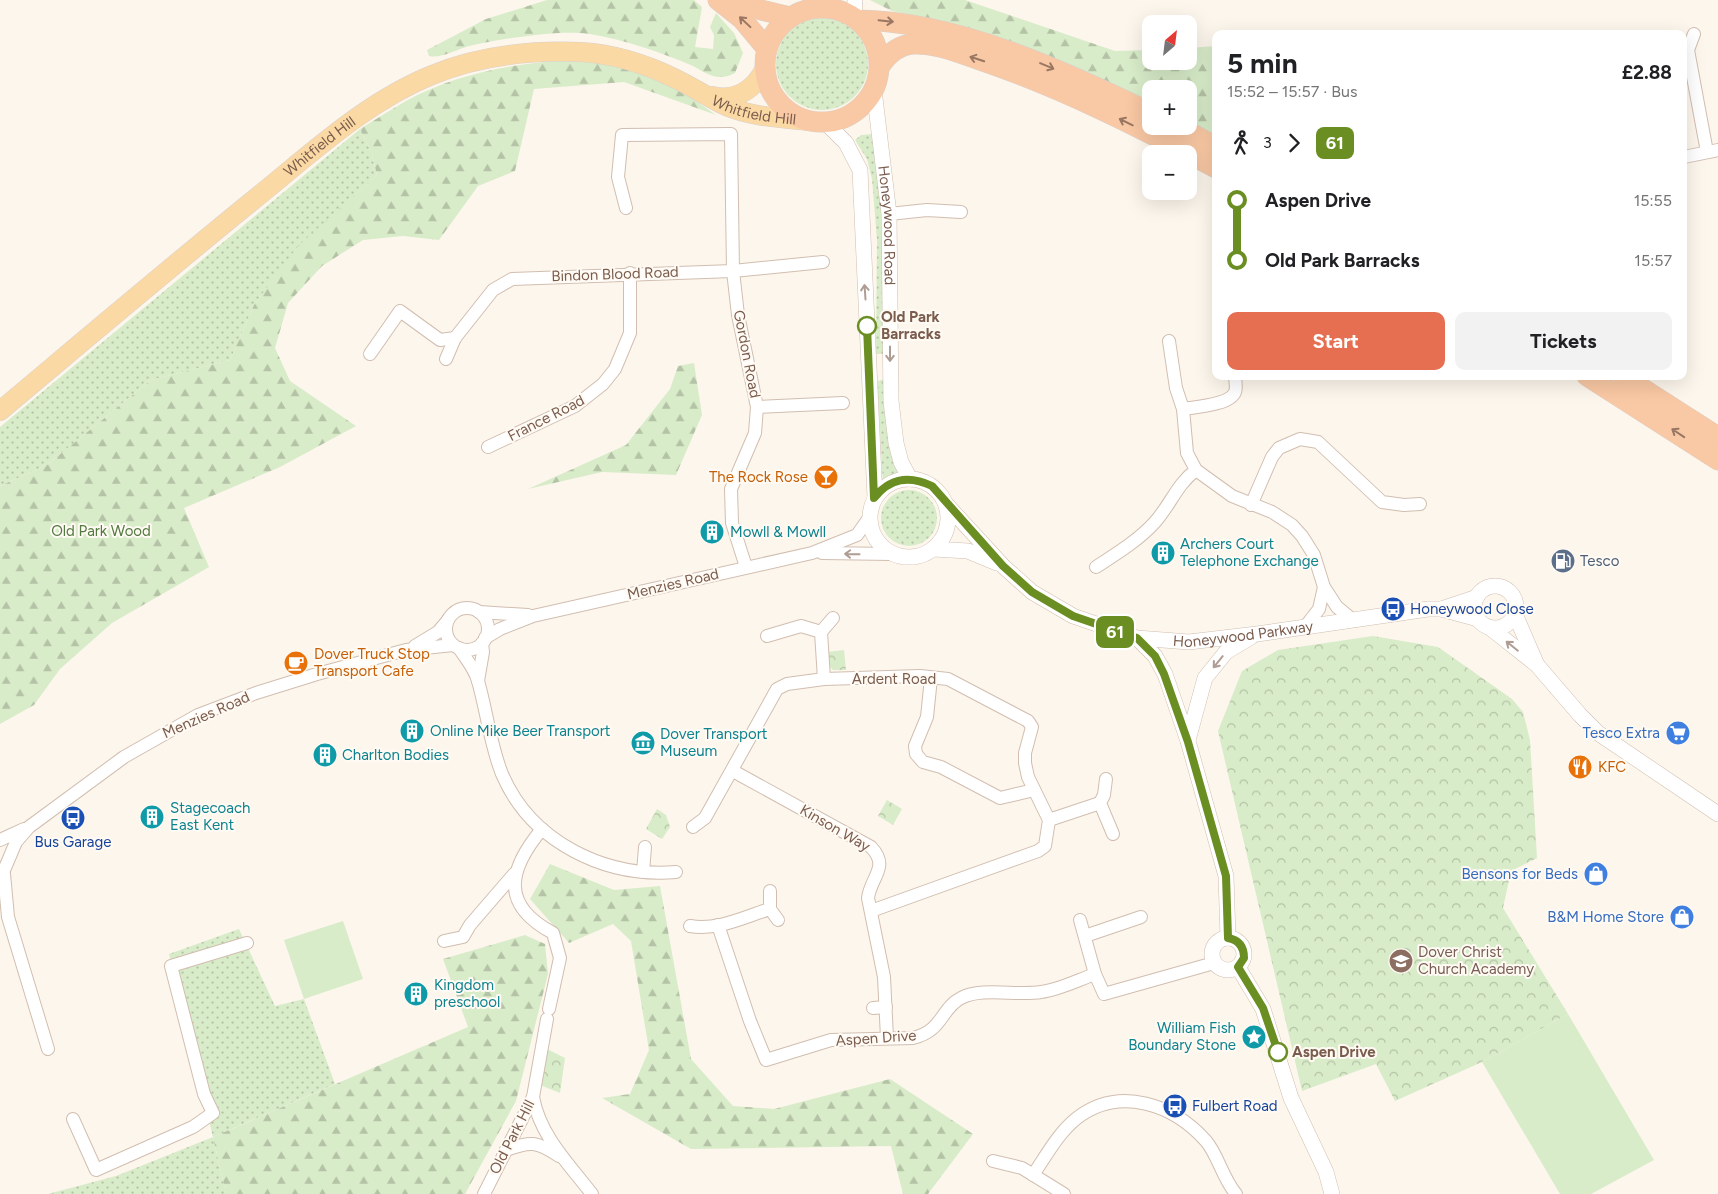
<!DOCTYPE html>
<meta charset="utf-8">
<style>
body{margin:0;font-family:Figtree,sans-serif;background:#f2f2f2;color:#202124;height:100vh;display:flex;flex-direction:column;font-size:19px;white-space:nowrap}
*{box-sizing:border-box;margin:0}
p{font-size:16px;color:#757577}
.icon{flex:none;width:28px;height:28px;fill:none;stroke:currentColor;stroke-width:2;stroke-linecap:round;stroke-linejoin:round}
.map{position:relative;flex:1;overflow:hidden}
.sheet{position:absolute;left:1212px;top:30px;width:475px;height:350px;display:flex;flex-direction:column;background:#fff;border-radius:10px;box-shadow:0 5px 20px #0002}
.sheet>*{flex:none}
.badge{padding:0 10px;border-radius:8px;font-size:18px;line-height:32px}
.needle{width:32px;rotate:28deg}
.buttons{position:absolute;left:1142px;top:15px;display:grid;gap:10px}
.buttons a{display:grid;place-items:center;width:55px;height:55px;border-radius:10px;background:#fff;box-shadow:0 5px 20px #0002;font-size:25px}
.map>.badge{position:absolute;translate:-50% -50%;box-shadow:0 0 0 2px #fff}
.legs{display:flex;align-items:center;gap:8px;height:55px;padding:0 15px;font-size:16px}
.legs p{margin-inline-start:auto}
.headline{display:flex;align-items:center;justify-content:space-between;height:85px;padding:0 15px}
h1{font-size:28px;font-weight:700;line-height:38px}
.button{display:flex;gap:10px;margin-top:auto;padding:10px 15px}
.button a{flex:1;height:58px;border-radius:10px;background:#e76f51;color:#fff;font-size:20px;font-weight:700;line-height:58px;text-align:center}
.button a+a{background:#f2f2f2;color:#202124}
ul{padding:0 15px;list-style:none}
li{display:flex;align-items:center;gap:18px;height:60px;font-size:19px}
li i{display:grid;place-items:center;width:8px;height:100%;margin:0 6px;background:currentColor}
li i::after{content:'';width:12px;height:12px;margin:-6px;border:4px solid;border-radius:50%;background:#fff}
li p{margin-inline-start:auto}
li:first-child i{background:linear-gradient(#0000 50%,currentColor 0)}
li:last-child i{background:linear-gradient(currentColor 50%,#0000 0)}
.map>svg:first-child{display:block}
</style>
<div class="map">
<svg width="1718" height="1194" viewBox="0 0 1718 1194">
<defs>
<pattern id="grass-dots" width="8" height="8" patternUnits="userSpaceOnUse" patternTransform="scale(1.25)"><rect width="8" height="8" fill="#d8ecc9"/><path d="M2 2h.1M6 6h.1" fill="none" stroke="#b4c2a5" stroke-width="1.8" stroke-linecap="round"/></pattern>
<pattern id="forest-firs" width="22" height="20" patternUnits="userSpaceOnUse" patternTransform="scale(1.25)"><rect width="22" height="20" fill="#d8ecc9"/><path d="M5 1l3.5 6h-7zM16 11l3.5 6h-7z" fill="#b4c2a5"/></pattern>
<pattern id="park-crowns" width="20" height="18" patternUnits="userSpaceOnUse" patternTransform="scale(1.25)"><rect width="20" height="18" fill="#d8ecc9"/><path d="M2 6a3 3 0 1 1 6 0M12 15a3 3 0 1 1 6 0" fill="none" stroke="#b4c2a5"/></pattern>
</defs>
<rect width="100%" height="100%" fill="#fdf6ec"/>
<g fill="url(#grass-dots)">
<circle cx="822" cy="64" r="46"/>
<polygon points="360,129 371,151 377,175 298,247 254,305 230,360 151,380 47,465 0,486 0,427"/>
<polygon points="873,134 882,198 884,354 876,354 877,240 872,179 867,159 855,140 861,135"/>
<polygon points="885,379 904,477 883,485 878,393 878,381"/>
<circle cx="909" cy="518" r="28"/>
<polygon points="239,929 275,1006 304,999 335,1084 213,1137 226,1194 48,1194 116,1176 213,1137 169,954"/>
</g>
<g fill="url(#forest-firs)">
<path d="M 547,0 L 694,0 L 702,7 L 695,47 L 713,49 L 714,35 L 710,27 L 716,13 L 734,33 L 743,53 L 735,73 C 727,77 722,78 713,76 C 706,74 699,69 693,66 C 660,52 625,40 590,34 C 558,29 502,39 469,46 C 458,49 440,59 429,56 L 427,50 L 486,19 Z"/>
<polygon points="870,0 965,0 1115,51 1151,50 1151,61 1189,61 1189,48 1216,46 1216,140 1189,125 1189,89 1151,89 1151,106 936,21 892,11"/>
<path d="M 584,59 L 624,66 L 678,88 L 716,115 L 624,82 L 534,89 L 515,171 L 478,186 L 439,240 L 403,236 L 363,240 L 322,266 L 288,303 L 275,348 L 290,381 L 356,426 L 280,467 L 184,508 L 209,567 L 112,623 L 60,669 L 34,705 L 0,724 L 0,486 L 47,465 L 151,380 L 230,360 L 254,305 L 298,246 L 377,175 L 371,151 L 360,129 C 375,120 390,110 406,101 C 461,71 522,62 584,59 Z"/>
<polygon points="694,363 702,415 676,475 602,472 528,489 626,445 670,389 678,366"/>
<polygon points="550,864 614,890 660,886 691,1059 733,1106 774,1109 890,1079 973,1134 928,1194 903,1194 891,1146 691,1149 602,1098 630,1094 649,1050 631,941 613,924 569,943 530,899"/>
<polygon points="525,935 545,944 548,974 516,1101 465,1194 226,1194 213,1137 468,1027 443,959"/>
</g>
<g fill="url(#park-crowns)">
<polygon points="1373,636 1438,647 1512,699 1523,712 1530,740 1537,858 1511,871 1503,908 1568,1014 1482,1062 1395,1101 1376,1064 1302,1091 1218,731 1242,671 1278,650"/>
<polygon points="844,650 846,670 833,670 829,666 827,652"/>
<polygon points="887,800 902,809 893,825 878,816"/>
<polygon points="657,809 666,815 670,827 662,839 646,829"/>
<polygon points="547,1049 565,1058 560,1093 540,1085"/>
</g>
<g fill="#d8ecc9">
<polygon points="343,921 363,979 304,999 284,940"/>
<polygon points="1568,1014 1654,1160 1591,1194 1560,1194 1482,1062"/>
</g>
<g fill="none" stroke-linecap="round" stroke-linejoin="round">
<defs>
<g id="minor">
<polyline points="1694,34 1688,50 1707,152"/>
<polyline points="1684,157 1718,150"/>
<polyline points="626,208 618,177 622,135 731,134 733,271 738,315 757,407 755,433 731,489 732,523 746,567"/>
<polyline points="889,214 927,210 961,212"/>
<polyline points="1169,341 1176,388 1183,409 1187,453 1196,470 1232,496 1272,512 1292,525 1302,536 1314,555 1324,587 1337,607 1354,621"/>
<polyline points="370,354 400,311 440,340 455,338"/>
<polyline points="446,359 455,338 493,290 512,279 733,271 823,262"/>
<polyline points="757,407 843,403"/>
<path d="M 1183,409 C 1195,407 1230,405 1235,392 C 1237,388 1235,381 1235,376"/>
<polyline points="488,447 575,406 603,384 615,369 630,333 630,273"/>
<polyline points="1251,505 1272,457 1279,448 1300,439 1318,442 1382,502 1404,505 1420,504"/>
<polyline points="822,553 892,554"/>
<path d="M 1096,567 C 1116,554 1139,540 1155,522 C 1171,504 1177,484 1196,470"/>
<circle cx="467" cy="629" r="21"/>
<polyline points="479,612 528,615"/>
<polyline points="1305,627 1319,609 1324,587"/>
<polyline points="821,632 833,618"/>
<polyline points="767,636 801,626 821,632 824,679"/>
<polyline points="485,638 500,629 533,616 812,553 857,535 869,518"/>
<polyline points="415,646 438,632 448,620"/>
<path d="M 459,648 C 466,659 475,669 478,681 C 487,712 490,744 502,774 C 531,842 605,878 676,872"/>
<polyline points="931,678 927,717 915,746 916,754 923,762 941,767 1000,798 1034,790"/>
<polyline points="478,681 483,652 482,643"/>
<path d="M 733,771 L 871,847 C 890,867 871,876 868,898 L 884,977 L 887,1038"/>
<polyline points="1106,779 1104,795 1100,803 1113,834"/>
<polyline points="1049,820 1100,803"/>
<polyline points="693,827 705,818 777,689 787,684 824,679 920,676 948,679 1028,721 1032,727 1025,753 1025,763 1028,777 1049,820 1045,846 1038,851 871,911"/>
<path d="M 542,829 C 508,870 500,905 553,933 L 560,958 L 549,1009"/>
<polyline points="0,840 24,829"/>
<polyline points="5,868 16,842 29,827 124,757 198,715 256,693 317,674 406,650 453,645"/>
<polyline points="643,872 645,847"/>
<polyline points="4,874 8,917 48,1049"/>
<polyline points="770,891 770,909 778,920"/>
<polyline points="1080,920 1095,974"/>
<path d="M 718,925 L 750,1021 L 766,1060 L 831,1040 L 913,1038 C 943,1031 941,1008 961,998 C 982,987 1017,996 1041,992 C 1059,990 1078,980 1095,974 L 1104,994 L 1214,963"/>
<path d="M 690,926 C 717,931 744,917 770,909"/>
<polyline points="1085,936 1141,917"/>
<polyline points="444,941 463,937 470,925 514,874"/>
<polyline points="873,1008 886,1007"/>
<path d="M 533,1097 C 540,1136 569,1164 592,1194"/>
<polyline points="73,1119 96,1170 193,1127 213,1113 204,1094 171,966 247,943"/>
<path d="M 506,1150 C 530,1141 537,1141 559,1156"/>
<polyline points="993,1161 1022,1168 1064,1194"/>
<path d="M 1033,1175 C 1046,1156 1058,1133 1077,1118 C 1120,1085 1174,1105 1206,1141 C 1218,1155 1222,1177 1236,1194"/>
<polyline points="484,1194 533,1097 547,1019"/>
</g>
<g id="tertiary">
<polyline points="806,9 819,0"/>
<polyline points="854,17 855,0"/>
<path id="s1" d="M 874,90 L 889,214 L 891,401 L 896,443 L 901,462 L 910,479"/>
<polyline points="825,122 846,143 860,170 875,498"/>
<circle cx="909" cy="518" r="39"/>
<path id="s2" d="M 946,504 L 1003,566 L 1032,592 L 1073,616 L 1137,638 L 1189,642 L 1257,634 L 1428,609 L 1441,609 L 1478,619"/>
<polyline points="933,549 968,551 997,563"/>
<circle cx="1495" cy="607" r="21"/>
<polyline points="1441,609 1477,597"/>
<polyline points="1515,614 1537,665"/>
<polyline points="1489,627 1537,665 1580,715 1598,733 1718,814"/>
<polyline points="1137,638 1155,656 1165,674 1188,741 1226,876 1228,938"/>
<polyline points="1188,740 1205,678 1226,652 1251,637"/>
<circle cx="1228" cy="954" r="16"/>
<polyline points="1238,967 1263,1009 1291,1098 1326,1172 1332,1194"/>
</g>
<g id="primary">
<path d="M 712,96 C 736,102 755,89 765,68"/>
<path id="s3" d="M 0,411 C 87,338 173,265 262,193 C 315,150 368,101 432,75 C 478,56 531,50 581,52 C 614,54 646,64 676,79 C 693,87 709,98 726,106 C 752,117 782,118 809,121"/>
</g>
<g id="trunk">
<polyline points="718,0 742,19 767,49"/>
<polyline points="743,0 761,10 790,17"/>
<circle cx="822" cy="65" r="57"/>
<path d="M 858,20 C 956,21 1064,71 1151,113"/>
<path d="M 880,66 C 888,54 898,45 913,44 C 936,43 959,53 980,60 C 1062,88 1140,127 1216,168"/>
<polyline points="1178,126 1216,147"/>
<polyline points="1587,376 1718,460"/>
<polyline points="1623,376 1718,437"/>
</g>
</defs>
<use href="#minor" stroke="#d1beb0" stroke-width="14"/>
<use href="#tertiary" stroke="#d1beb0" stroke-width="16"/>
<use href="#primary" stroke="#dad1cd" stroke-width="20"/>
<use href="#trunk" stroke="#dad1cd" stroke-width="21"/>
<use href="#minor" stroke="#fff" stroke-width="12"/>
<use href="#tertiary" stroke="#fff" stroke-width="15"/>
<use href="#primary" stroke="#fbd9a5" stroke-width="19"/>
<use href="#trunk" stroke="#f9c8a4" stroke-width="20"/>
</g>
<defs><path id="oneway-shaft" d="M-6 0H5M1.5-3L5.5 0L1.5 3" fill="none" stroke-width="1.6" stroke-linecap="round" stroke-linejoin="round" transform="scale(1.25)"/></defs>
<g stroke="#9a7763">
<use href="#oneway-shaft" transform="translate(886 21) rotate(6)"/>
<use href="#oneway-shaft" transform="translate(745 22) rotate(-137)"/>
<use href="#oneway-shaft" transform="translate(977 59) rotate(-162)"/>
<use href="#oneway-shaft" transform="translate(1047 66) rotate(23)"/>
<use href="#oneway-shaft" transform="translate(1126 122) rotate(-154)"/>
<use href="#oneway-shaft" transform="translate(1678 433) rotate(-146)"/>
</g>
<g stroke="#af9d94">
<use href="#oneway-shaft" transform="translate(865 292) rotate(-94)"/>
<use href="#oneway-shaft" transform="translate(890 354) rotate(90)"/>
<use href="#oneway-shaft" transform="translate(852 554) rotate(-179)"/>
<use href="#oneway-shaft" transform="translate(1512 646) rotate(-141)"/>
<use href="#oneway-shaft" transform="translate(1218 662) rotate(129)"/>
</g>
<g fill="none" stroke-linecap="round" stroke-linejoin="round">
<defs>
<path id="line-1" d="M 867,326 L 874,498 C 890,478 909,475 932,486 L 1003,566 L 1032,592 L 1073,616 L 1137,638 L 1155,656 L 1164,674 L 1188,742 L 1226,876 L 1228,938 C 1239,940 1244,947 1244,958 L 1238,967 L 1263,1008 L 1278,1052"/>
</defs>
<use href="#line-1" stroke="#fff" stroke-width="11"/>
<use href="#line-1" stroke="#6b8e23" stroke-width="8"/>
</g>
<defs>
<symbol id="bar-disc" viewBox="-11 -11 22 22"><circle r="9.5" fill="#e8710a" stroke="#fffaf3"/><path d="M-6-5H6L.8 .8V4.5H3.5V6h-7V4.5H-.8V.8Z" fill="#fff"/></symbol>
<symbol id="building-disc" viewBox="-11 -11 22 22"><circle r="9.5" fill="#0f9aa8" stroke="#fffaf3"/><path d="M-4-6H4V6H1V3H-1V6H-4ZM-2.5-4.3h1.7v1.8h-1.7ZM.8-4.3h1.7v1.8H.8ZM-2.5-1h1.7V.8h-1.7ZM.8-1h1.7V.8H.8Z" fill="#fff"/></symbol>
<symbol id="fuel-disc" viewBox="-11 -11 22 22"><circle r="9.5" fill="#5c6f8a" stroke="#fffaf3"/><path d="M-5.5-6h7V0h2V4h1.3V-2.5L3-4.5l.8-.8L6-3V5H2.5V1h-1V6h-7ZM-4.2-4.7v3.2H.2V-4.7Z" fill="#fff"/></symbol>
<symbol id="bus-disc" viewBox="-11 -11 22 22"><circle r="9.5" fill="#1a4fb4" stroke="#fffaf3"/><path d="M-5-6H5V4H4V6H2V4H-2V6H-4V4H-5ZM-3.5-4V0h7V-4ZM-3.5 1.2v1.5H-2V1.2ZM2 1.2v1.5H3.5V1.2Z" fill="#fff"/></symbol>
<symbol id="cafe-disc" viewBox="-11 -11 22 22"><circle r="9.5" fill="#e8710a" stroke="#fffaf3"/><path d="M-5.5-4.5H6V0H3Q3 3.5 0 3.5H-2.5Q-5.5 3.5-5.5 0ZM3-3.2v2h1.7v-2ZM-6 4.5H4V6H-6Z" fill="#fff"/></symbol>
<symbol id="supermarket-disc" viewBox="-11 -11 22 22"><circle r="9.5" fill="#3f7fe0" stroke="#fffaf3"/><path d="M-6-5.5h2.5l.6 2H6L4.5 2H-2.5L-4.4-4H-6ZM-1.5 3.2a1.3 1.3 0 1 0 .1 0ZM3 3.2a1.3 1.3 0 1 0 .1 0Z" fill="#fff"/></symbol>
<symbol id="museum-disc" viewBox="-11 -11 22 22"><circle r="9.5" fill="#0f9aa8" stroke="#fffaf3"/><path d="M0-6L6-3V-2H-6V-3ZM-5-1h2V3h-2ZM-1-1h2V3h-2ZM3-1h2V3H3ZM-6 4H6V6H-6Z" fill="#fff"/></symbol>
<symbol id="restaurant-disc" viewBox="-11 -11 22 22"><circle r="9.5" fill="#e8710a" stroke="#fffaf3"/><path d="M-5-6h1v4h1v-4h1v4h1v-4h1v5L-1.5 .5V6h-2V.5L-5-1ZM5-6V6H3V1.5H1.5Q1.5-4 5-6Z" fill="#fff"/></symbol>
<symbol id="shop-disc" viewBox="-11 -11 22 22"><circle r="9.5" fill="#3f7fe0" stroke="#fffaf3"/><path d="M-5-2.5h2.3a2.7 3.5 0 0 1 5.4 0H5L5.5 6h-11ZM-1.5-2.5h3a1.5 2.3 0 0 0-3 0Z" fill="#fff"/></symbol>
<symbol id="school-disc" viewBox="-11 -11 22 22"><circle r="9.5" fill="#8d6e63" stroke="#fffaf3"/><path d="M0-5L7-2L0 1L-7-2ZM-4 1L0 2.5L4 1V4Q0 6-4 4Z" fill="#fff"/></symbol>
<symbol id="sight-disc" viewBox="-11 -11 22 22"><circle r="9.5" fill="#0f9aa8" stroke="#fffaf3"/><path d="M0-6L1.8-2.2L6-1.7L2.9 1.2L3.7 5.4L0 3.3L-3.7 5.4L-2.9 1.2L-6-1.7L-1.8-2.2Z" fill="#fff"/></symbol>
</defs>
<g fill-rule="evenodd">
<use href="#bar-disc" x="812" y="463" width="28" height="28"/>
<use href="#building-disc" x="698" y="518" width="28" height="28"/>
<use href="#building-disc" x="1149" y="539" width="28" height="28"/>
<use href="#fuel-disc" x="1549" y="547" width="28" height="28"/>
<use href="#bus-disc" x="1379" y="595" width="28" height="28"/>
<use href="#cafe-disc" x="282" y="649" width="28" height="28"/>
<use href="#building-disc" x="398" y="717" width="28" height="28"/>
<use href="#supermarket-disc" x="1664" y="719" width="28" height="28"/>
<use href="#museum-disc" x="629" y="729" width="28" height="28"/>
<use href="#building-disc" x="311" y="741" width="28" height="28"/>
<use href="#restaurant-disc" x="1566" y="753" width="28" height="28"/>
<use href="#building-disc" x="138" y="803" width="28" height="28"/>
<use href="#bus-disc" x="59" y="804" width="28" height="28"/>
<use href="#shop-disc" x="1582" y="860" width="28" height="28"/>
<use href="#shop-disc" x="1668" y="903" width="28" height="28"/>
<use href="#school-disc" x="1387" y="947" width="28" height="28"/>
<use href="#building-disc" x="402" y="980" width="28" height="28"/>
<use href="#sight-disc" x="1240" y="1023" width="28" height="28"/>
<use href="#bus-disc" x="1161" y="1092" width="28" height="28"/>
</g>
<g fill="#fff" stroke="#6b8e23" stroke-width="2.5">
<circle cx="867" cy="326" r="9"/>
<circle cx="1278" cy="1052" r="9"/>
</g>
<g text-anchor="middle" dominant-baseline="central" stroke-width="4" stroke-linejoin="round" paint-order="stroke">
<g font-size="15" fill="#7a5c4d" stroke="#fffaf3">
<text stroke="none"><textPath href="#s3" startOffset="885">Whitfield Hill</textPath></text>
<text stroke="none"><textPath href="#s3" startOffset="415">Whitfield Hill</textPath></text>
<text stroke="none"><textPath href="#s1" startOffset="136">Honeywood Road</textPath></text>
<text transform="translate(615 274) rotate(-2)">Bindon Blood Road</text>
<text transform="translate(747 354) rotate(79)">Gordon Road</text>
<text transform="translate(546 418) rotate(-27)">France Road</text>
<text transform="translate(673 584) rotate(-13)">Menzies Road</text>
<text stroke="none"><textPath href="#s2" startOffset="345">Honeywood Parkway</textPath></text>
<text x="894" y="679">Ardent Road</text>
<text transform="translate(206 715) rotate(-24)">Menzies Road</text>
<text transform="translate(835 828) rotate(30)">Kinson Way</text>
<text transform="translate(876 1038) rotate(-4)">Aspen Drive</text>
<text transform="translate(512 1137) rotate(-63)">Old Park Hill</text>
</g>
<g font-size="15" font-weight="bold" fill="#7a5c4d" stroke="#fffaf3" text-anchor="start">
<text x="881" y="317">Old Park<tspan x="881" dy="17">Barracks</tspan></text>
<text x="1292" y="1052">Aspen Drive</text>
</g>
<g font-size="15" fill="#c56008" stroke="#fffaf3" text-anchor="start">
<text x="808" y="477" text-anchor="end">The Rock Rose</text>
<text x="314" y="654">Dover Truck Stop<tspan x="314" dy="17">Transport Cafe</tspan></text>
<text x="1598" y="767">KFC</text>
</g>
<g font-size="15" fill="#537a41" stroke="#fffaf3">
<text x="101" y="531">Old Park Wood</text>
</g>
<g font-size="15" fill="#0d838f" stroke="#fffaf3" text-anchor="start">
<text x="730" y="532">Mowll &amp; Mowll</text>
<text x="1180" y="544">Archers Court<tspan x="1180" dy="17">Telephone Exchange</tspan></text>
<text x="430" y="731">Online Mike Beer Transport</text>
<text x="660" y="734">Dover Transport<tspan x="660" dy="17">Museum</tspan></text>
<text x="342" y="755">Charlton Bodies</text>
<text x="170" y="808">Stagecoach<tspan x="170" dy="17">East Kent</tspan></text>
<text x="434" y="985">Kingdom<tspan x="434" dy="17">preschool</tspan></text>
<text x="1236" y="1028" text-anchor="end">William Fish<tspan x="1236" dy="17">Boundary Stone</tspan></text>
</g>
<g font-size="15" fill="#4e5e75" stroke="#fffaf3" text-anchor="start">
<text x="1580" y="561">Tesco</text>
</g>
<g font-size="15" fill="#164399" stroke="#fffaf3" text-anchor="start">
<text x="1410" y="609">Honeywood Close</text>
<text x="73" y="842" text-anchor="middle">Bus Garage</text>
<text x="1192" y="1106">Fulbert Road</text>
</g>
<g font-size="15" fill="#366cbe" stroke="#fffaf3" text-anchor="end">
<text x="1660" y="733">Tesco Extra</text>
<text x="1578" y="874">Bensons for Beds</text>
<text x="1664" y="917">B&amp;M Home Store</text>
</g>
<g font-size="15" fill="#785e54" stroke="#fffaf3" text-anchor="start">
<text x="1418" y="952">Dover Christ<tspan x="1418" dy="17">Church Academy</tspan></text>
</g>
</g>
</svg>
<div class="buttons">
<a><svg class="needle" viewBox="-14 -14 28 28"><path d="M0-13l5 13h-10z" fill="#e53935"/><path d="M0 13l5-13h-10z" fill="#757577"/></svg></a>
<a>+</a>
<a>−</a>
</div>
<b class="badge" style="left:1115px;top:632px;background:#6b8e23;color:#fff">61</b>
<section class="sheet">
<div class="headline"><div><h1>5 min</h1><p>15:52 – 15:57 · Bus</p></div><b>£2.88</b></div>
<div class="legs"><svg class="icon" aria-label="walk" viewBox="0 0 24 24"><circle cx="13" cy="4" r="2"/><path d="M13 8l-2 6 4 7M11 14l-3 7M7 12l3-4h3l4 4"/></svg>3<svg class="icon" aria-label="forward" viewBox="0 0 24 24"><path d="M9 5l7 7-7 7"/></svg><b class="badge" style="background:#6b8e23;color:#fff">61</b></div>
<ul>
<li><i style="color:#6b8e23"></i><b>Aspen Drive</b><p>15:55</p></li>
<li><i style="color:#6b8e23"></i><b>Old Park Barracks</b><p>15:57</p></li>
</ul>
<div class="button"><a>Start</a><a>Tickets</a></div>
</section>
</div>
